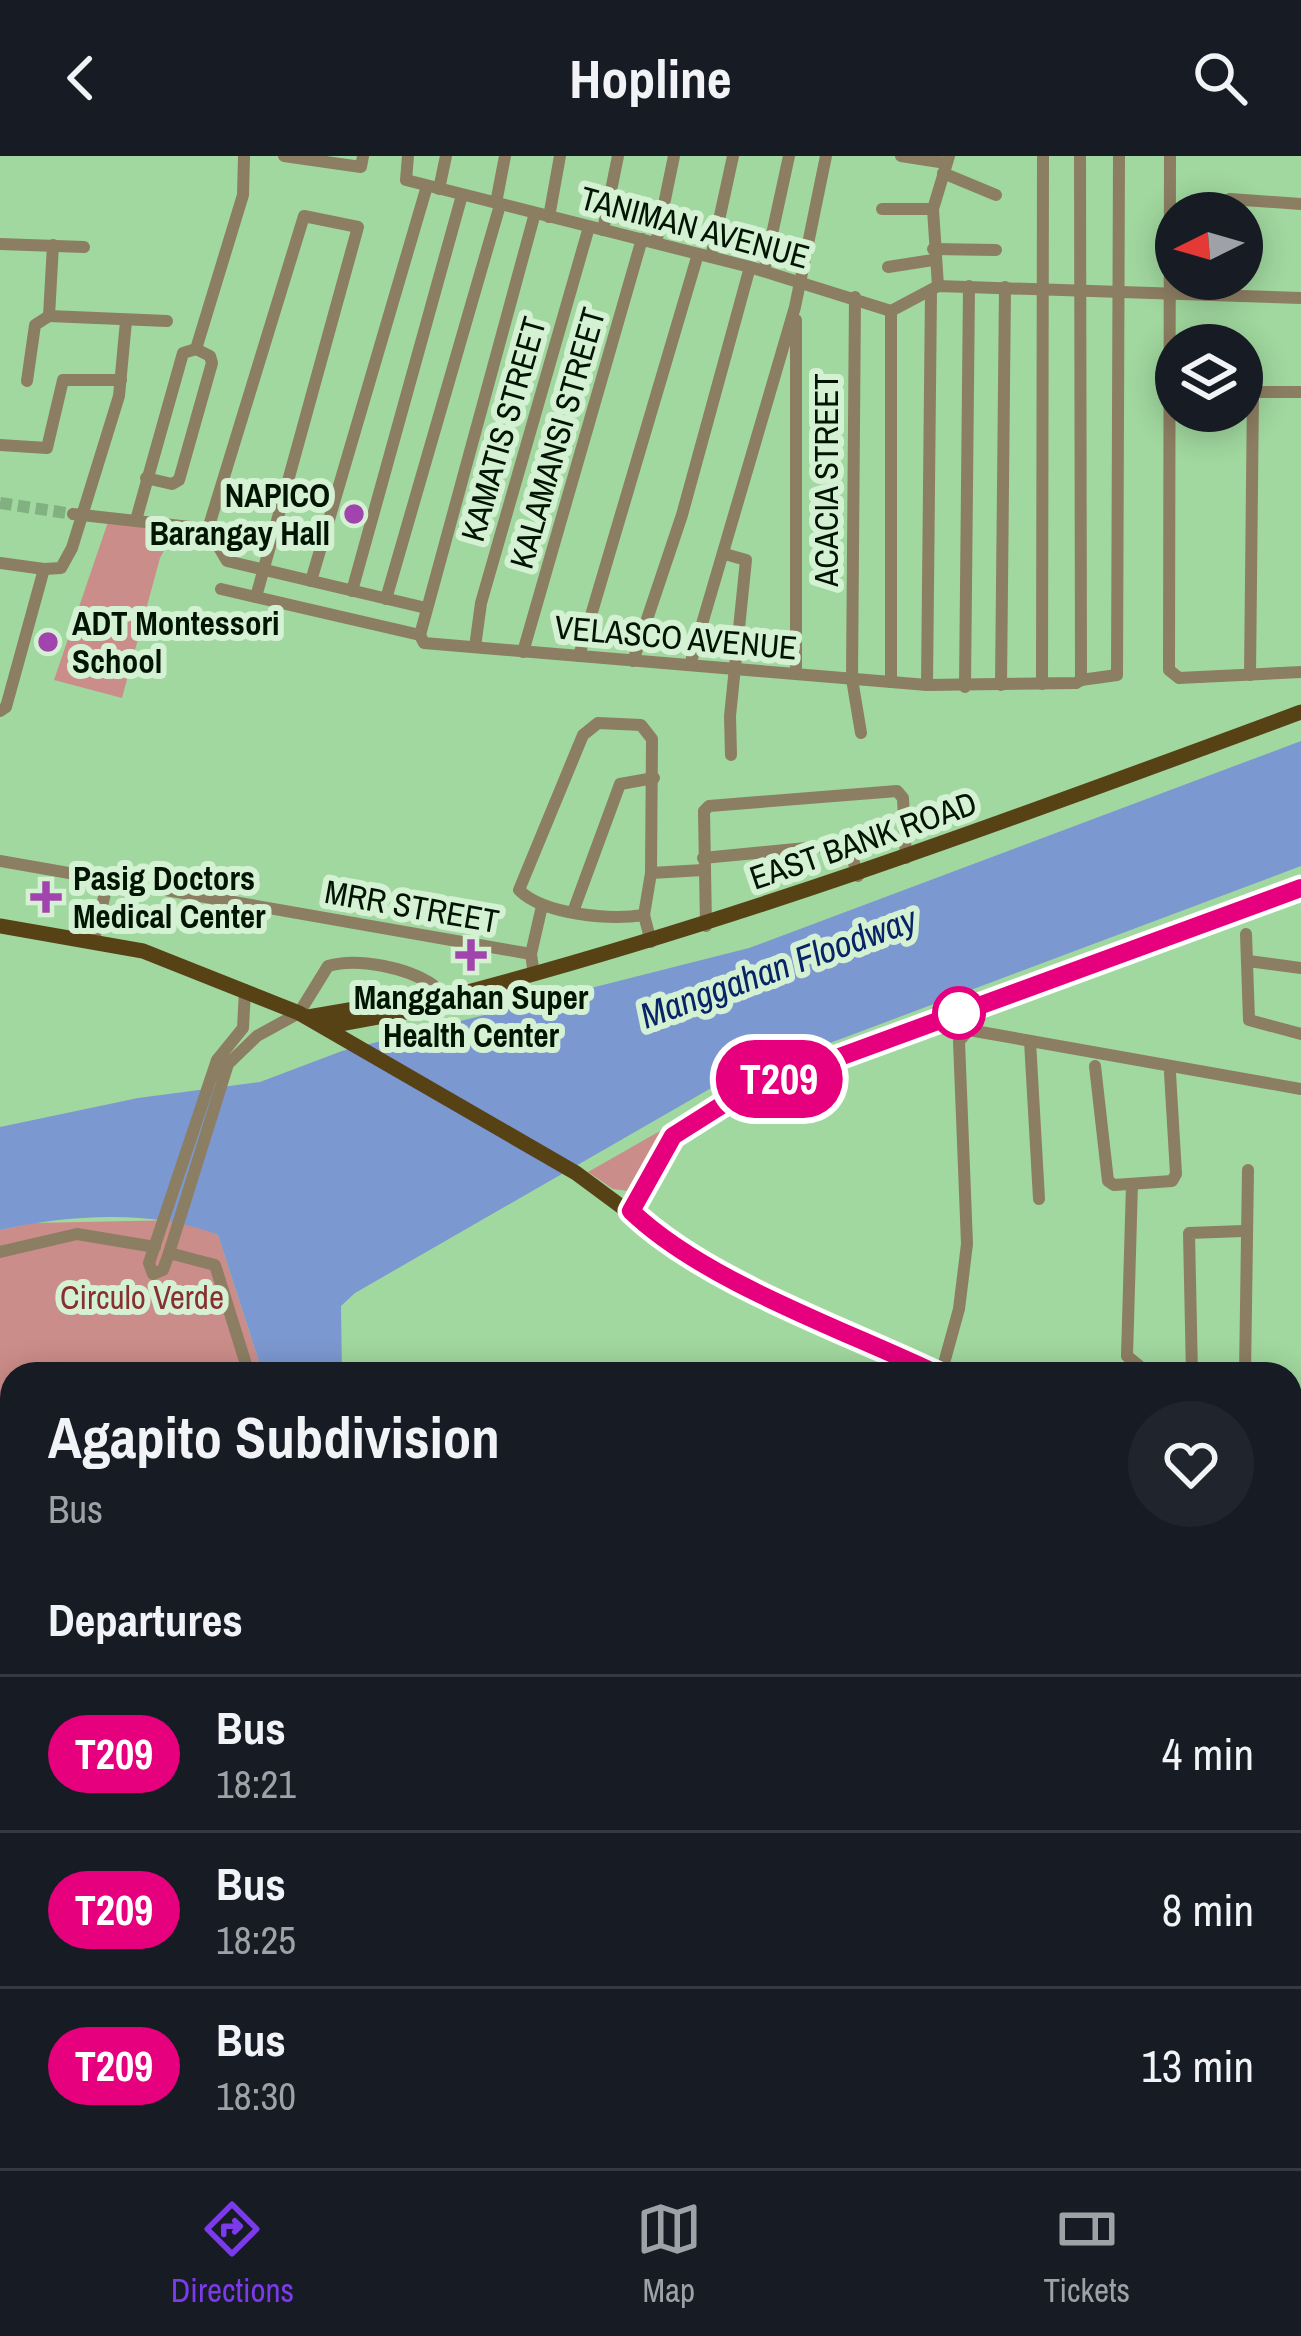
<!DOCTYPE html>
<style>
body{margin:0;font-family:"Archivo Narrow",sans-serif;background:#20242c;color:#f1f3f6;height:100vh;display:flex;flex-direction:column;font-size:45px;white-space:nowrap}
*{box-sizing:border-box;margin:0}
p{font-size:39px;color:#9ea1a6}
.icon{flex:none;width:66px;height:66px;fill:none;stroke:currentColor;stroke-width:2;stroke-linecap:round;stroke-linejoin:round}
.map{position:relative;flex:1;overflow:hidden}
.drawer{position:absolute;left:0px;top:1206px;width:1302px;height:807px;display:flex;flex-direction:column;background:#171b24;border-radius:36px 36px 0 0;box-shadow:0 6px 30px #0003}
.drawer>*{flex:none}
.badge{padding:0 24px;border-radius:39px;font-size:42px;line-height:78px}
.needle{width:78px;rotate:265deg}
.buttons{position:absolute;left:1155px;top:36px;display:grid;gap:24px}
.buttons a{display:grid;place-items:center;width:108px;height:108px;border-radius:50%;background:#171b24;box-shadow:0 6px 30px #0003;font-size:60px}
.map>.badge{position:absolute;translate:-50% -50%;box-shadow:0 0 0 6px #fff}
h2{padding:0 48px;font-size:45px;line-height:108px}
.round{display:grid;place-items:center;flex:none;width:126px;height:126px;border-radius:63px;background:#20242c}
.head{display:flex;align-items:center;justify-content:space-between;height:204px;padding:0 48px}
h1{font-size:57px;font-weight:800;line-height:90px}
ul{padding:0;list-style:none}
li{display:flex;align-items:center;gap:36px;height:156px;padding:0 48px;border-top:3px solid #363941}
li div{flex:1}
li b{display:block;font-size:45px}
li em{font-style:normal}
li .badge{min-width:132px;font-weight:700;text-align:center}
header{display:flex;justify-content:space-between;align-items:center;height:156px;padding:0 48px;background:#171b24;font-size:54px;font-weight:800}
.tab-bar{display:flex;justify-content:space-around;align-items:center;height:168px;border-top:3px solid #363941;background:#171b24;font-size:33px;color:#9ea1a6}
.tab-bar a{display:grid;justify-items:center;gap:6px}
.tab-bar .active{color:#7c3aed}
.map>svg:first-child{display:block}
</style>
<header><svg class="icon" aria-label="back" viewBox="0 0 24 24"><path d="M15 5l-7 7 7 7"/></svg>Hopline<svg class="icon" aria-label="search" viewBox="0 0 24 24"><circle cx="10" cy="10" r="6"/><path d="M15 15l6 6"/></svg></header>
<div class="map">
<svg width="1301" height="2012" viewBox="0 0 1301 2012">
<rect width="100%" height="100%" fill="#a1d89f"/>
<g fill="#cb8d89">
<polygon points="109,363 177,370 160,402 122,542 54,524"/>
<polygon points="667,971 636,1036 613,1033 588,1016"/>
<polygon points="181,1064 218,1079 263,1218 12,1218 12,1447 0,1453 0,1074 33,1067"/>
<polygon points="12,1564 12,2001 342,2001 342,2012 0,2012 0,1575"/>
<polygon points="513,2001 812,2001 812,2012"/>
</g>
<g fill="#7c98d0">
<path d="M 1301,585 L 1301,710 L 713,931 L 355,1137 L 341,1150 L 342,1218 L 263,1218 L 218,1079 C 154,1053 67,1059 0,1074 L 0,971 L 138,942 L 260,926 L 342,895 L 749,792 Z"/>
<polygon points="12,1449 12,1539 0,1550 0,1455"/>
</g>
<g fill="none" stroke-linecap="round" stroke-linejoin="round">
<polyline stroke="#81b180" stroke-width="12" stroke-dasharray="12 6" stroke-linecap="butt" points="0,347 73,358"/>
<g stroke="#8c7e62" stroke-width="12">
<polyline points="284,0 361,11 363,0"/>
<polyline points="408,0 406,24 750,111 891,155 938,130 1301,142"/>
<polyline points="901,0 946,7"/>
<polyline points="1170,0 1169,514 1179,522 1301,516"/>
<polyline points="943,17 996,39"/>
<polyline points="439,33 446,0"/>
<polyline points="1230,43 1301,48"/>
<polyline points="496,47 505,0"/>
<polyline points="882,53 933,53"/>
<polyline points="535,57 420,479 424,487 927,529 1076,527 1081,524 1080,0"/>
<polyline points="549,61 560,0"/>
<polyline points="603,74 618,0"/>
<polyline points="656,87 674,0"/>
<polyline points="0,88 84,91"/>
<polyline points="933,93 996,94"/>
<polyline points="711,101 733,0"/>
<polyline points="888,111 933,104"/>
<polyline points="764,115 789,0"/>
<polyline points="938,130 933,53 949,0"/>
<polyline points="855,141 852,523 861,577"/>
<polyline points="891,155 891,526"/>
<polyline points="49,160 167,165"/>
<polyline points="49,160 53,89"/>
<polyline points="196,193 243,39 244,0"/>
<polyline points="27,225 35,169 49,160"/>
<polyline points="1242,236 1301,236"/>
<polyline points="0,289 47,292 63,224 121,224"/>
<polyline points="146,322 172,328 179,324 212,207 210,200 196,193"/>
<polyline points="73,358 208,373 227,405 426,452"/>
<polyline points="136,364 183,197 196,193"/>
<polyline points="208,373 304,60 358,71 256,441"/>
<polyline points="725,398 746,404 730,560 731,599"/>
<polyline points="0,407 44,413"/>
<polyline points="311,425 427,30"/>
<polyline points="221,433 420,479"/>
<polyline points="352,435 462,39"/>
<polyline points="386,443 500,49"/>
<polyline points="475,491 481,447 589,71"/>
<polyline points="523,496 642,83"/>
<polyline points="579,500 698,98"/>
<polyline points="633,505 682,359 750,111"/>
<polyline points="690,509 795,151 826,0"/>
<polyline points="796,518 796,164"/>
<polyline points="1250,519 1253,236"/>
<polyline points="1081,524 1117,519 1119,0"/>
<polyline points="1042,528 1043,0"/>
<polyline points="927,529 931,135"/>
<polyline points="1001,529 1005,131"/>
<polyline points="965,531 969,130"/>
<polyline points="0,555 6,551 44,413 61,412 72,392 119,240 126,165"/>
<polyline points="703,702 848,688 858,720"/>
<polyline points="0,705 531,798"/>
<polyline points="651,717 703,714"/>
<polyline points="574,753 620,628 654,622"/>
<path d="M 644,759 C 610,764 544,759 519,734 L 583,579 L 598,567 L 641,569 L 652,583 L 651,717 L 644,759 L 651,786"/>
<polyline points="706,770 704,655 709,650 897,635 903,642 906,702"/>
<polyline points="1246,778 1249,864 1301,878"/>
<polyline points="94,783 108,725"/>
<polyline points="1248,805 1301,812"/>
<polyline points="534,819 531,798 542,750"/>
<path d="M 245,834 L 243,872 L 217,904 L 149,1107 L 153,1118 L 163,1114 L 169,1097 L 228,908 L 257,880 L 299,857 L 328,810 C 358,801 408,812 433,829 L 437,844"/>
<polyline points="969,874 1301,933"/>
<polyline points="1030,885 1039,1043"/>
<polyline points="1095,910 1108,1025 1114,1029 1172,1025 1176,1018 1170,917"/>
<polyline points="1132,1028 1127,1200 1149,1218"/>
<polyline points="631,1055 673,979 733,941 1301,732"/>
<polyline points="0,1096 77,1078 155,1091"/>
<polyline points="169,1097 215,1109 249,1218"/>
<polyline points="941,1218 959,1153 967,1088 959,885 969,874"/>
<polyline points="1192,1218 1189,1077 1243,1075"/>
<polyline points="1245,1218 1248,1014"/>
<polyline points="0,1432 12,1425"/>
<polyline points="1290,1528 1301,1609"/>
<polyline points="1290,1690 1301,1688"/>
<polyline points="1290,1913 1301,1910"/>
<polyline points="1208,2001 1210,2012"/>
<polyline points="1224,2001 1225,2012"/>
<polyline points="1272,2012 1301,2005"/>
</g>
<g stroke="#574216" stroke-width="15">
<polyline points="0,770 143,795 299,857 576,1017 676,1091 937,1218"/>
<polyline points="308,861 425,841 437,844"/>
<path d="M 325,871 L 427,852 L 437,844 C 732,768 1015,662 1301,556"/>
<polyline points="1290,1384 1301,1388"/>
</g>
</g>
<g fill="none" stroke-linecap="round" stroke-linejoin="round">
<defs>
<path id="line" d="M 937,1218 C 843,1173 705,1126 631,1055 L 673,980 L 741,937 L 1301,732"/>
</defs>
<use href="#line" stroke="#fff" stroke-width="27"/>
<use href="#line" stroke="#e6007e" stroke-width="18"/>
</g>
<g fill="#a244ad" stroke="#d5f1d4" stroke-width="4.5">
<circle cx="354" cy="358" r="12"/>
<circle cx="48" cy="486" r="12"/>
<path d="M40 723h12v12h12v12h-12v12h-12v-12h-12v-12h12z"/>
<path d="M465 781h12v12h12v12h-12v12h-12v-12h-12v-12h12z"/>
</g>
<circle fill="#fff" stroke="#e6007e" stroke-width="6" cx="959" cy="857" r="24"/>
<g text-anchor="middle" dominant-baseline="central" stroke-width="12" stroke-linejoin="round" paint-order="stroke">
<g font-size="33" fill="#021402" stroke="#d5f1d4">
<text transform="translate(695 71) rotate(15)">TANIMAN AVENUE</text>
<text transform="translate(503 273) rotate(-74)">KAMATIS STREET</text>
<text transform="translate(557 282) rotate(-74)">KALAMANSI STREET</text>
<text transform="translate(826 324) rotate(-90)">ACACIA STREET</text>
<text transform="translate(676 481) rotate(5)">VELASCO AVENUE</text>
<text transform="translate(863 684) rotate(-19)">EAST BANK ROAD</text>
<text transform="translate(412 750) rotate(10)">MRR STREET</text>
</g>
<g font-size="33" font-weight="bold" fill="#021402" stroke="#d5f1d4" text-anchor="start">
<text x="330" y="339" text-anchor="end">NAPICO<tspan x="330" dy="38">Barangay Hall</tspan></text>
<text x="72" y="467">ADT Montessori<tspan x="72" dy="38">School</tspan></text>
<text x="73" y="722">Pasig Doctors<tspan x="73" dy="38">Medical Center</tspan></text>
<text x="471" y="841" text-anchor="middle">Manggahan Super<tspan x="471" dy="38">Health Center</tspan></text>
</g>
<g font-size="33" fill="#873030" stroke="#d5f1d4">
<text x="142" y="1141">Circulo Verde</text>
</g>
<g font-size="36" font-style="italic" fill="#092466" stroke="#d5f1d4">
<text transform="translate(778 811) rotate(-20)">Manggahan Floodway</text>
</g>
</g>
</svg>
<div class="buttons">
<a><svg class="needle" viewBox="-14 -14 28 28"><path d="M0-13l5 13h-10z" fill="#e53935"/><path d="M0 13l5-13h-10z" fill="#9ea1a6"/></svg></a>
<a><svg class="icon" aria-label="layers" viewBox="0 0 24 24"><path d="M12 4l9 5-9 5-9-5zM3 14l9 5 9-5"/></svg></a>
</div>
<b class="badge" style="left:779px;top:923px;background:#e6007e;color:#fff">T209</b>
<section class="drawer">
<div class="head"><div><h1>Agapito Subdivision</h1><p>Bus</p></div><a class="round"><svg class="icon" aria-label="heart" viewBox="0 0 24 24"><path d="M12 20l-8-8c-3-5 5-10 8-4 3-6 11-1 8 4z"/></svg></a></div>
<h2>Departures</h2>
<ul>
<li><span class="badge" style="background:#e6007e;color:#fff">T209</span><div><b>Bus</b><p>18:21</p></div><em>4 min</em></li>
<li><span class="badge" style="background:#e6007e;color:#fff">T209</span><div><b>Bus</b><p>18:25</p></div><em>8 min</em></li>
<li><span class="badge" style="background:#e6007e;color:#fff">T209</span><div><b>Bus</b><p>18:30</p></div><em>13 min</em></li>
</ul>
</section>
</div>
<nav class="tab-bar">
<a class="active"><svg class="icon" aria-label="directions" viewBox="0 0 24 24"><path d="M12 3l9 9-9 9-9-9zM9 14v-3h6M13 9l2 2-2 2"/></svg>Directions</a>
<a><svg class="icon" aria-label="map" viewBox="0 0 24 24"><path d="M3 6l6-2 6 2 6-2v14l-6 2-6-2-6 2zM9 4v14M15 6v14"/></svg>Map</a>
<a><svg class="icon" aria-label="tickets" viewBox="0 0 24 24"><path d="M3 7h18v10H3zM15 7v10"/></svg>Tickets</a>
</nav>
